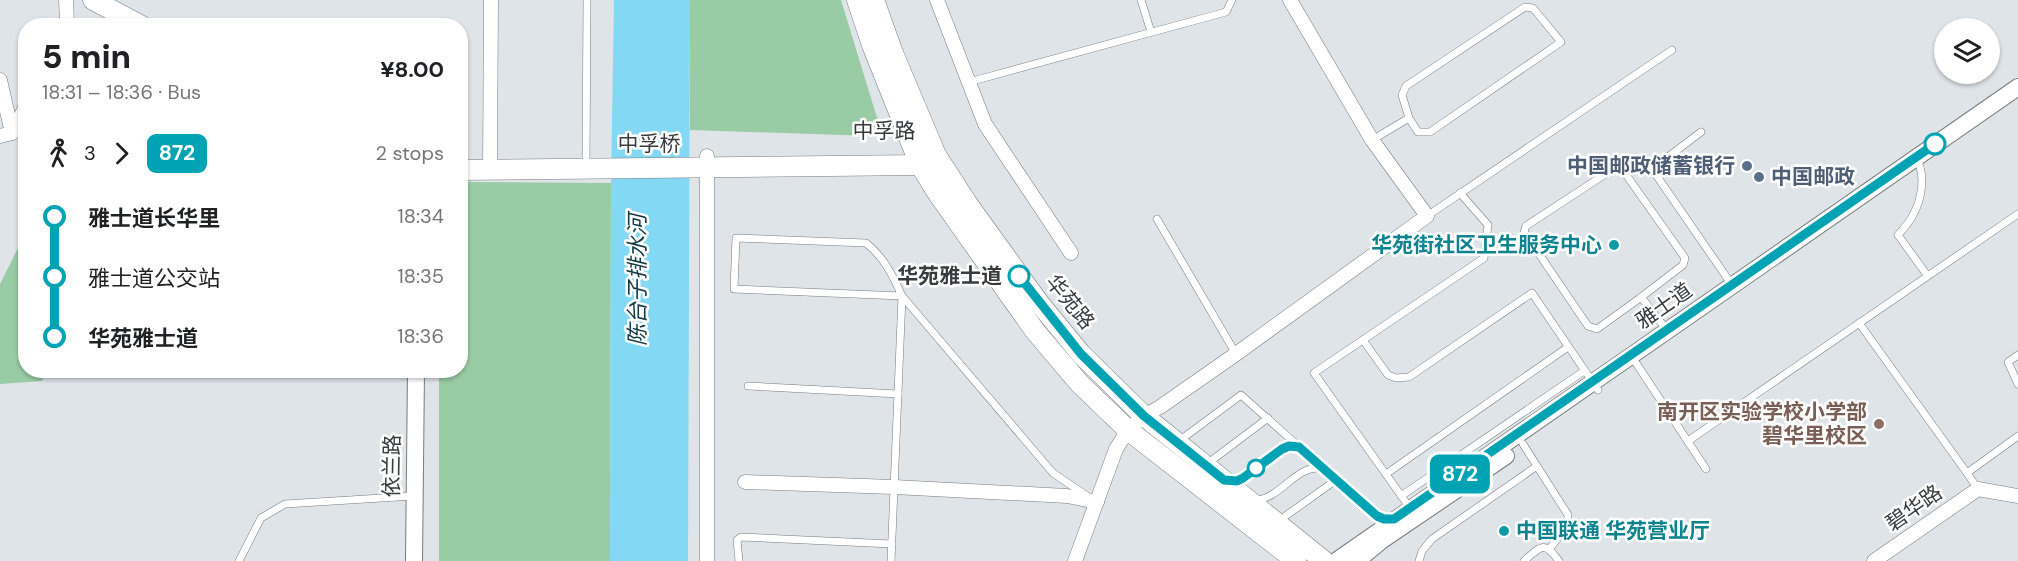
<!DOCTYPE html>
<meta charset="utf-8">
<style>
body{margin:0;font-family:"DM Sans","Noto Sans SC",sans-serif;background:#f6f6f6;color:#202124;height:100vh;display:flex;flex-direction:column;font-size:22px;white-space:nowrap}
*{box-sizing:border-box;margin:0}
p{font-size:20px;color:#757577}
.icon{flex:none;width:33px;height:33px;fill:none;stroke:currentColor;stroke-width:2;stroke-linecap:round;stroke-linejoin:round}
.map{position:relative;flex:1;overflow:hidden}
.details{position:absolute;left:18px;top:18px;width:450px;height:360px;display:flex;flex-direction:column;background:#fff;border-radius:24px;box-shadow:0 2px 4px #0004}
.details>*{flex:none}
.badge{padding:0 12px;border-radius:9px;font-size:21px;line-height:39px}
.fabs{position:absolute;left:1934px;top:18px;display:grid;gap:12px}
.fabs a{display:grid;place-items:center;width:66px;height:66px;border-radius:50%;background:#fff;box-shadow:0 2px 4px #0004;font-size:30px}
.map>.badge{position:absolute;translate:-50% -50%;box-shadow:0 0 0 3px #fff}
.legs{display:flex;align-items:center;gap:9px;height:66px;padding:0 24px;font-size:20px}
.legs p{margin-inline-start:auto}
.headline{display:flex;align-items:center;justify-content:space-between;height:102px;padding:0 24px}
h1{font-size:33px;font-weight:800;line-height:45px}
ul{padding:0 24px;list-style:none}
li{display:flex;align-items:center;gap:21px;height:60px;font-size:22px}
li i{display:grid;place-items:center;width:9px;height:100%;margin:0 8px;background:currentColor}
li i::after{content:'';width:15px;height:15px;margin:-8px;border:4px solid;border-radius:50%;background:#fff}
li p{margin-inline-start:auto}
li:first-child i{background:linear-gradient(#0000 50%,currentColor 0)}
li:last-child i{background:linear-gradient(currentColor 50%,#0000 0)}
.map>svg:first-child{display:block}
</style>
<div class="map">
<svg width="2018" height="561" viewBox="0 0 2018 561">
<rect width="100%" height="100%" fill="#dfe4e9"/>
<g fill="#99cba4">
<polygon points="690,0 841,0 878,121 872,136 690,130"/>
<polygon points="461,182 611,183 610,561 439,561 439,371 460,370"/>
<polygon points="25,234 26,370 48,371 42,381 0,384 0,284"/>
</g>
<polygon fill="#83d8f4" points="614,0 690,0 688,561 610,561 611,183"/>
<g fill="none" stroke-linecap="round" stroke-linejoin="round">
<defs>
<g id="service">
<polyline points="1141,0 1151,32"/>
<polyline points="969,82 1226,12 1232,0"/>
<polyline points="1701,132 1652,169 1732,285"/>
<polyline points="1372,140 1409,118 1402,95 1406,86 1525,7 1533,8 1561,42 1430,132 1418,132 1409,118"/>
<path d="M 1916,158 C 1926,174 1922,199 1913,215 C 1910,222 1903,229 1898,235 L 1927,275"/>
<polyline points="586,166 587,0"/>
<polyline points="1427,216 1672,50"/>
<polyline points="1157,219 1236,354"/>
<path d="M 736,238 L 866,243 C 884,257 893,276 902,296 L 734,289 Z"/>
<polyline points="1640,298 1683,265 1685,258 1622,169 1616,167 1526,226 1524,232 1588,326 1597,329 1640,298 1641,297 1667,330"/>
<polyline points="1859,323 1967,473"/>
<polyline points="1363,340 1388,375 1396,378 1409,377 1532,293 1598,390"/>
<polyline points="2018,355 2008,362 2018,384"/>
<polyline points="1636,363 1706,469"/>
<polyline points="210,372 211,370"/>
<polyline points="748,386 898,394"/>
<polyline points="1179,441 1241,395 1377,516 1381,529"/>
<polyline points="1688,441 2018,214"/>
<polyline points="1523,444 1568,515 1567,527 1550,548"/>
<polyline points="1207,464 1268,418"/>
<polyline points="1386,474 1568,347"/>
<path d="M 1232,481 C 1257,478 1272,442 1299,447"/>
<polyline points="1978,489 1967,473 2018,436"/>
<polyline points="1401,496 1584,371"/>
<path d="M 1254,500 C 1281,500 1295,464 1323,468"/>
<polyline points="1410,508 1314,373 1484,258 1488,225 1460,193"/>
<polyline points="1277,522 1336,480"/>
<polyline points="239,561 261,518 285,504 414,496"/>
<polyline points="739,561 737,540 741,537 892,544"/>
<polyline points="891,561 902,296 1053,473 1087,496"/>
<polyline points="1419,561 1422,551 1432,539 1537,466"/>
<path d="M 1524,561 C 1542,545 1544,541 1559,561"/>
</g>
<g id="minor">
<polyline points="937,0 985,124 1071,253"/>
<polyline points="65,26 67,22 66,0"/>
<polyline points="0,80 12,133"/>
<polyline points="0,136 12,133 26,106"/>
<polyline points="707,156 707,561"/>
<polyline points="490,169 491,0"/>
<polyline points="745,482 894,487 1067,496 1097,502"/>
<polyline points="1075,561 1116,449 1128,430 1144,416 1160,407 1236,354 1427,216 1372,140 1290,0"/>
<polyline points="1874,561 1978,489 2018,496"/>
</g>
<g id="tertiary">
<polyline points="414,561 416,370"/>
<polyline points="1336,561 2018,87"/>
<polyline points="1357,561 1381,541 1506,456"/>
</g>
<g id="secondary">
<polyline points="93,0 142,26"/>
<polyline points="857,0 872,45 920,165 938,194 1035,331 1080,384 1128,430 1296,561"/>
<polyline points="874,0 893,53 936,155 967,203 1039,303 1081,354 1144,416 1324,561"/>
<polyline points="460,170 920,165 930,159"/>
<polyline points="1356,561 1359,560"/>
</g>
</defs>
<use href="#service" stroke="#777b7f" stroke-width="8"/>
<use href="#minor" stroke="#777b7f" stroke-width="15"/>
<use href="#tertiary" stroke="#777b7f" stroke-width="18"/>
<use href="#secondary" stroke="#777b7f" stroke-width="21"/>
<use href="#service" stroke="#fff" stroke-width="7"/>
<use href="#minor" stroke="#fff" stroke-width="14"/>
<use href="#tertiary" stroke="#fff" stroke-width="16"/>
<use href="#secondary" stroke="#fff" stroke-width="20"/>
</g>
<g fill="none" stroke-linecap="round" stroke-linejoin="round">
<defs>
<polyline id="line-1" points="1019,276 1081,354 1144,416 1224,480 1237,481 1243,478 1282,449 1289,446 1299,447 1377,516 1384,519 1394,519 1935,144"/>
</defs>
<use href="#line-1" stroke="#fff" stroke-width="14"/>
<use href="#line-1" stroke="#00a3b4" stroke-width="9"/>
</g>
<g fill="#fff" stroke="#00a3b4" stroke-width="3">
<circle cx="1935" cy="144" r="10"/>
<circle cx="1019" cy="276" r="10"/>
<circle cx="1256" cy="468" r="8"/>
</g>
<g fill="#5c6f8a" stroke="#fff" stroke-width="2">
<circle cx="1747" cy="166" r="6"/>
<circle cx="1759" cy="177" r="6"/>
</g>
<g fill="#0f9aa8" stroke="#fff" stroke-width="2">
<circle cx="1614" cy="245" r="6"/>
<circle cx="1504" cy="531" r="6"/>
</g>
<circle fill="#8d6e63" stroke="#fff" stroke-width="2" cx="1879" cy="424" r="6"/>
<g text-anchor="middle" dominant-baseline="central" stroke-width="5" stroke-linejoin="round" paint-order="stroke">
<g font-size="21" fill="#383a3b" stroke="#fff">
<text x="884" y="131">中孚路</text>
<text x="649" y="144">中孚桥</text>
<text transform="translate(1070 302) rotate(51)">华苑路</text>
<text transform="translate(1664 306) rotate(-35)">雅士道</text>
<text transform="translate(392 466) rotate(-89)">依兰路</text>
<text transform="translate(1914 508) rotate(-35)">碧华路</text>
</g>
<g font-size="21" font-weight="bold" fill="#4e5e75" stroke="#fff" text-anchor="end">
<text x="1735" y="166">中国邮政储蓄银行</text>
<text x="1771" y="177" text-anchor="start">中国邮政</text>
</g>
<g font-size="21" font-weight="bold" fill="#0d838f" stroke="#fff" text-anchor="end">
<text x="1602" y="245">华苑街社区卫生服务中心</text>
<text x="1516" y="531" text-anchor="start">中国联通 华苑营业厅</text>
</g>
<g font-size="21" font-weight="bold" fill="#383a3b" stroke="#fff" text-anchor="end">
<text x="1002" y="276">华苑雅士道</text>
</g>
<g font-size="21" font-weight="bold" fill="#785e54" stroke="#fff" text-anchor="end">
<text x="1867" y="412">南开区实验学校小学部<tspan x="1867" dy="24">碧华里校区</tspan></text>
</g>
<g font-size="22" font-style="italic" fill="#133b47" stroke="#fff">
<text transform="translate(637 280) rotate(-90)">陈台子排水河</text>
</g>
</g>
</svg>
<div class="fabs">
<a><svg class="icon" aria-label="layers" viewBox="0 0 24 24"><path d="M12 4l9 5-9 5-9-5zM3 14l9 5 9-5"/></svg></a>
</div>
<b class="badge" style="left:1460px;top:474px;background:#00a3b4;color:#fff">872</b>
<section class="details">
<div class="headline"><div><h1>5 min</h1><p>18:31 – 18:36 · Bus</p></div><b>¥8.00</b></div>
<div class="legs"><svg class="icon" aria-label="walk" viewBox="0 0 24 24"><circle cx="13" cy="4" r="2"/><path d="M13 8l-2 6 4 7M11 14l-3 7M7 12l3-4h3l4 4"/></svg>3<svg class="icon" aria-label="forward" viewBox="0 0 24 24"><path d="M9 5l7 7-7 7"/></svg><b class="badge" style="background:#00a3b4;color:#fff">872</b><p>2 stops</p></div>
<ul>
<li><i style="color:#00a3b4"></i><b>雅士道长华里</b><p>18:34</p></li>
<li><i style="color:#00a3b4"></i><span>雅士道公交站</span><p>18:35</p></li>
<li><i style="color:#00a3b4"></i><b>华苑雅士道</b><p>18:36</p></li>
</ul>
</section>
</div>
